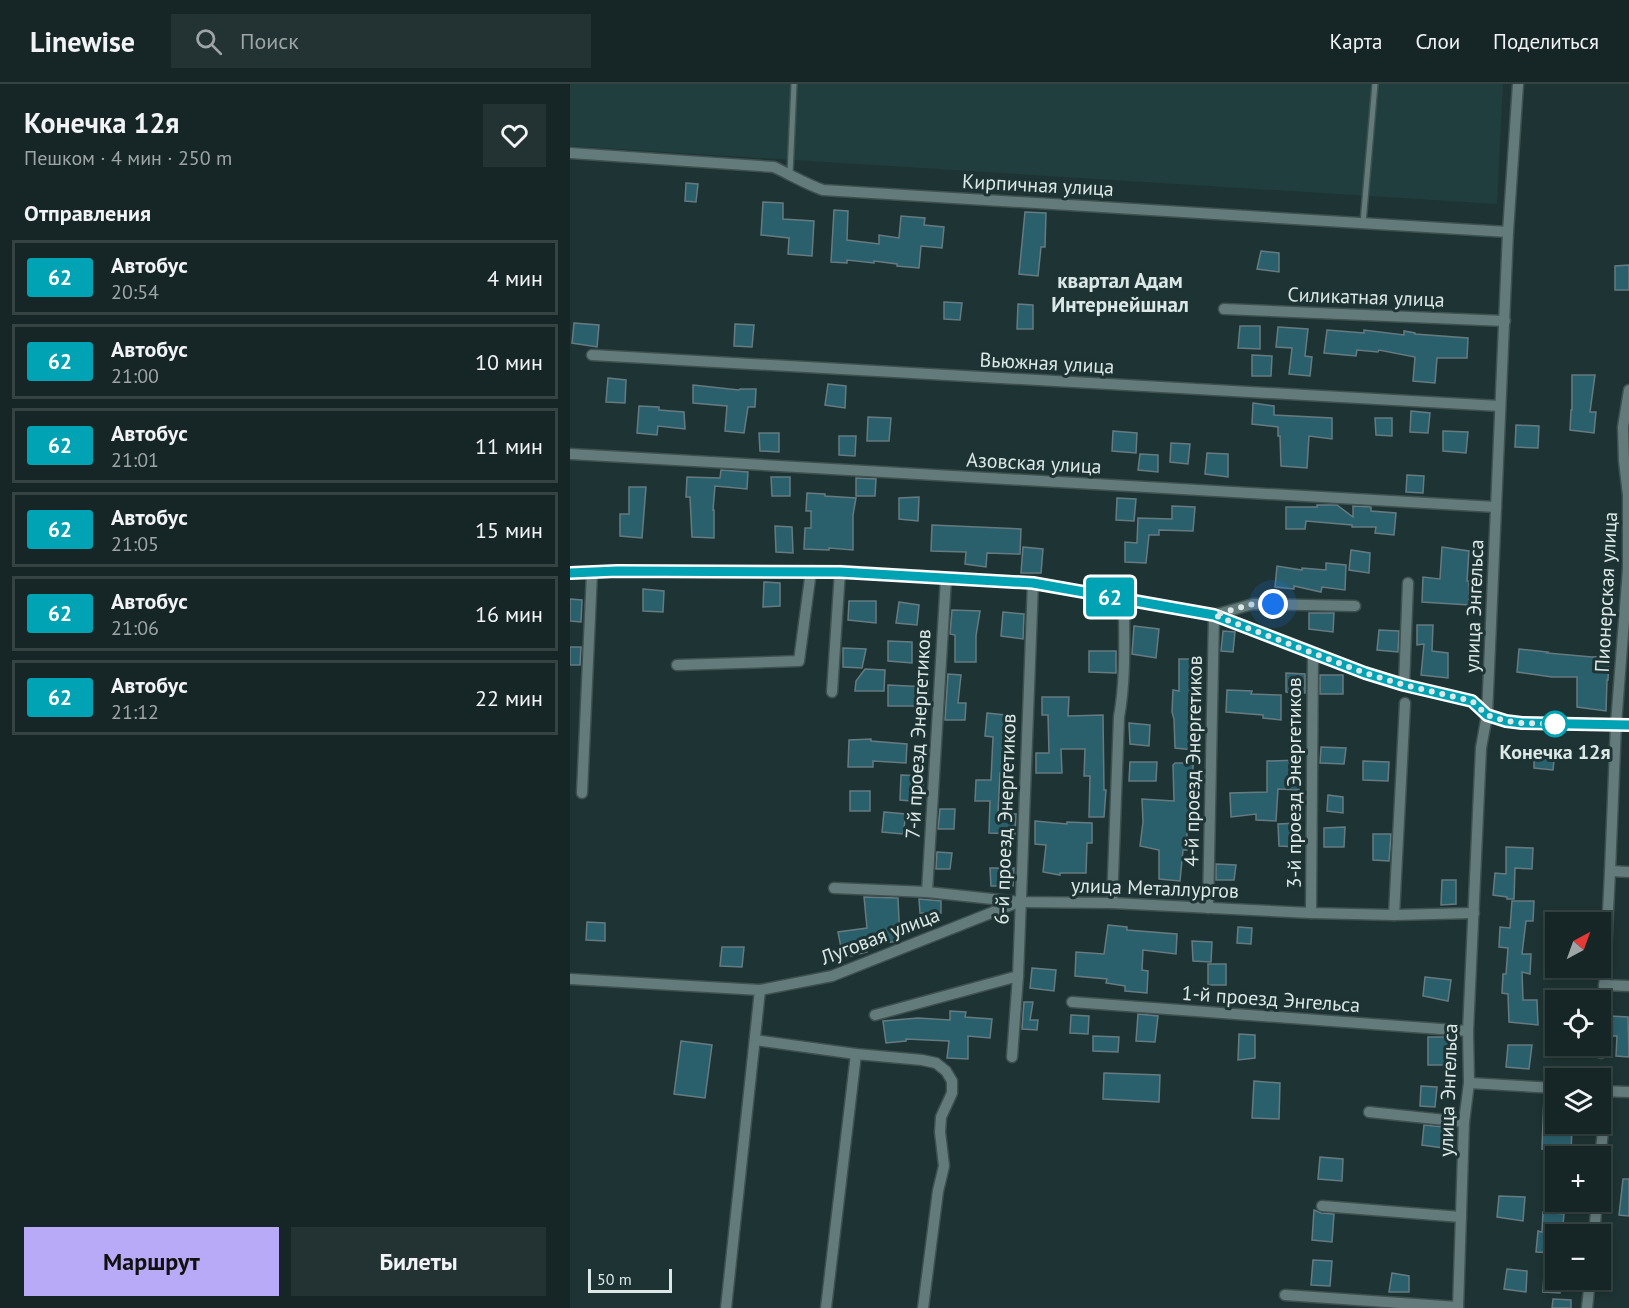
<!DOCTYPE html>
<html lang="ru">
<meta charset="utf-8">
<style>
body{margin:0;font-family:"PT Sans",sans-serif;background:#233232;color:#f1f3f6;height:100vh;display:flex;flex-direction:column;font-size:22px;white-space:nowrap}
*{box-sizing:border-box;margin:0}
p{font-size:20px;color:#9ea5a7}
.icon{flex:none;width:33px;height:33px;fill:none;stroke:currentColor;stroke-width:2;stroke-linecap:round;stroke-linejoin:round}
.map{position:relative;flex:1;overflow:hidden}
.sheet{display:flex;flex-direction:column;background:#162626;width:570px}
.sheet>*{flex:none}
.badge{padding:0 12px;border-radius:4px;font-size:21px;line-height:39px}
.needle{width:39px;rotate:41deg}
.buttons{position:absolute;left:975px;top:828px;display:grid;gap:12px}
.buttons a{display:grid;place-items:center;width:66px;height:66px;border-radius:0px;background:#162626;box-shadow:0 3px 9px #0003,0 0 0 2px #354343;font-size:30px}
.scale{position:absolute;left:18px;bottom:15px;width:84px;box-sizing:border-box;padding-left:6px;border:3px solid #dce8e8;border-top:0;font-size:16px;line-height:21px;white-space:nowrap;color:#dce8e8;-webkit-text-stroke:4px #1e3333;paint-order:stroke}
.you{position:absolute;width:30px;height:30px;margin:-15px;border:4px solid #fff;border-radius:50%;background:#1a73e8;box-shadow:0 0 0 9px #1a73e833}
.map>.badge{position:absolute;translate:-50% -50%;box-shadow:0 0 0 3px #fff}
h2{padding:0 24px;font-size:22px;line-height:54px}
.round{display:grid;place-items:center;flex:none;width:63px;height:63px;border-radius:0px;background:#233232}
.headline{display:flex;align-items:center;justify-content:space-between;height:102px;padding:0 24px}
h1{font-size:28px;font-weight:700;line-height:45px}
.action{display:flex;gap:12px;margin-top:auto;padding:12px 24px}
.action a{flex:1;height:69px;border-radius:0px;background:#b9aaf7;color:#111;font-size:24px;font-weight:700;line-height:69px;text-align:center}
.action a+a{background:#233232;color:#f1f3f6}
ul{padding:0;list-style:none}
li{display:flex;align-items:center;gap:18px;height:75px;margin:0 12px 9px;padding:0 12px;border:3px solid #354343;border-radius:0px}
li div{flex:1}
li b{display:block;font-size:22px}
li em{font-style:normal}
li .badge{min-width:66px;font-weight:700;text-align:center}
header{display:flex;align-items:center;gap:36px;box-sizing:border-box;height:84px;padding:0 30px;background:#162626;border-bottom:2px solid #354343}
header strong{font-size:28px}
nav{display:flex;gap:33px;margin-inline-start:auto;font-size:21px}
.search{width:420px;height:54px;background:#233232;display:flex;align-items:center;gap:15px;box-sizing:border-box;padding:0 21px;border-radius:0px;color:#9ea5a7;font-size:22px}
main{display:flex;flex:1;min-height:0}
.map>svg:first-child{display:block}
</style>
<header>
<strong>Linewise</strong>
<div class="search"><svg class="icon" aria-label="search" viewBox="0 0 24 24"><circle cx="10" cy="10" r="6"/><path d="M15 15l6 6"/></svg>Поиск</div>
<nav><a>Карта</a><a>Слои</a><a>Поделиться</a></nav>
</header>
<main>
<section class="sheet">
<div class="headline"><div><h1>Конечка 12я</h1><p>Пешком · 4 мин · 250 m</p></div><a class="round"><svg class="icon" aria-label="heart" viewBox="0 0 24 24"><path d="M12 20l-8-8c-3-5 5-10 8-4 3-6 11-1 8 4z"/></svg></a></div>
<h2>Отправления</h2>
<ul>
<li><span class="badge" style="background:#00a3b4;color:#fff">62</span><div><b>Автобус</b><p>20:54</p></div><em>4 мин</em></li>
<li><span class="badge" style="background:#00a3b4;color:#fff">62</span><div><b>Автобус</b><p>21:00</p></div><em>10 мин</em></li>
<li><span class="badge" style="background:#00a3b4;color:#fff">62</span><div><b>Автобус</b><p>21:01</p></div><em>11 мин</em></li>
<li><span class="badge" style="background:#00a3b4;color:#fff">62</span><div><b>Автобус</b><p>21:05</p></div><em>15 мин</em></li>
<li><span class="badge" style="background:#00a3b4;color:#fff">62</span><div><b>Автобус</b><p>21:06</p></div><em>16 мин</em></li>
<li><span class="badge" style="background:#00a3b4;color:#fff">62</span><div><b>Автобус</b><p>21:12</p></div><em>22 мин</em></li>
</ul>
<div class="action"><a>Маршрут</a><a>Билеты</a></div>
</section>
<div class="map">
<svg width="1059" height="1224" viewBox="0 0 1059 1224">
<rect width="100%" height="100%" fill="#1e3333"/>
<polygon fill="#203e3e" points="0,0 933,0 927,120 0,62"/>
<g fill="#2a5f6c" stroke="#667b81" stroke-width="1.5">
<polygon points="116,99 128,100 126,118 115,117"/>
<polygon points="193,118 213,119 213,135 244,137 242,172 218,170 219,154 191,151"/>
<polygon points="264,126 278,127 277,156 309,160 309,151 329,154 331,132 355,134 354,141 374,143 372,164 351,162 349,184 327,182 327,180 304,177 304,179 277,176 277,179 261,178"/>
<polygon points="455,128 476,129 475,163 471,163 468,192 449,190"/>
<polygon points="691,167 709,169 709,188 687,185"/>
<polygon points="1059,181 1059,206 1045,206 1045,182"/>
<polygon points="374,218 392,219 390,236 374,235"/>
<polygon points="448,220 463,221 463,245 447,245"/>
<polygon points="4,239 29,241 27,263 2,259"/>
<polygon points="165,240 184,241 182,263 164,262"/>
<polygon points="670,242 690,242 690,265 668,264"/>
<polygon points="708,243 738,245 735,272 742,273 740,292 719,290 722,264 706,263"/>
<polygon points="757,246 794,249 794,246 834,251 834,247 845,249 845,250 898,254 897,274 867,274 865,299 843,297 845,273 809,266 808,268 787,266 786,272 754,269"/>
<polygon points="682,271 702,272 701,292 682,292"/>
<polygon points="1002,291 1025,291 1020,328 1026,328 1024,349 1000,346 1001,326 1002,326"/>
<polygon points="38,294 56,296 55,319 36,318"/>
<polygon points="258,300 276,302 275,324 255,321"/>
<polygon points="123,301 169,306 170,305 186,305 185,323 178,323 174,349 155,347 157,322 123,319"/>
<polygon points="683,319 704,322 704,331 762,334 762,355 739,352 737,384 711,382 710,352 708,352 708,343 682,340"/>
<polygon points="69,322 89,323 89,326 114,328 115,345 88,342 87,351 67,349"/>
<polygon points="841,327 860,329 858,349 840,348"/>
<polygon points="298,333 321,334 319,357 297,357"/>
<polygon points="805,334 822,334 822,352 806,351"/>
<polygon points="946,341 969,342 968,364 945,363"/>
<polygon points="543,347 567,349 566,369 542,367"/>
<polygon points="873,347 898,348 896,369 873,367"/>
<polygon points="189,349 209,349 209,368 190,367"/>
<polygon points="269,352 286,352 285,372 269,371"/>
<polygon points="601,359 620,360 618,380 600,378"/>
<polygon points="637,369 658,370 658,393 635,390"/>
<polygon points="570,370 588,371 588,388 568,386"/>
<polygon points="151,386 178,388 177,405 145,402 143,426 144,426 144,454 122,453 120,413 116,413 117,393 150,394"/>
<polygon points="837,391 854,392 853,409 836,408"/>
<polygon points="201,393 220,393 220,412 202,412"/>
<polygon points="286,394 306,395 305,412 286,412"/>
<polygon points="59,403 76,403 72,454 50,452 50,430 59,430"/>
<polygon points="237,409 255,410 255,412 286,414 283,431 283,466 259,464 259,466 234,465 235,444 241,444 241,427 236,427"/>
<polygon points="349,413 348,437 329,435 329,414"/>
<polygon points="547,414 566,415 564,437 546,436"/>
<polygon points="747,421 767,421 783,433 783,422 801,423 801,427 826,429 824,451 805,449 806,443 782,443 782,441 736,437 735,445 716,445 716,423 747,423"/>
<polygon points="602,422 625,423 623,447 589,446 589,451 579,451 576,479 555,478 555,458 567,459 568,434 602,435"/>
<polygon points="362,441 451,445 450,470 417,469 416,483 395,480 396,468 361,467"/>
<polygon points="205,442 222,443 223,469 206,468"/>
<polygon points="453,463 473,465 471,489 451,489"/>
<polygon points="872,463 899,467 897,497 899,497 899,521 852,518 853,493 870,495"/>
<polygon points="781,466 800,469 799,489 779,486"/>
<polygon points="756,479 776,481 775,506 752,503 751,508 724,502 724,505 705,503 707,482 732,486 732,484 756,486"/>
<polygon points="194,498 210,499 210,522 193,523"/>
<polygon points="73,505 94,507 93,528 73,527"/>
<polygon points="0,515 12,516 11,538 0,537"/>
<polygon points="279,517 306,517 306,539 278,536"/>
<polygon points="329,518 349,521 347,541 326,539"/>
<polygon points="382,526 410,527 406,552 406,578 385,578 385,551 380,550"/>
<polygon points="433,528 454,530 453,555 431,552"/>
<polygon points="739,529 764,529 763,548 739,545"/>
<polygon points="847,541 863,541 862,567 878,569 878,594 851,591 854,560 847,561"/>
<polygon points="564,542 589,545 586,574 562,570"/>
<polygon points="809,546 829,547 828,568 807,566"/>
<polygon points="653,547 665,548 663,568 651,567"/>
<polygon points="318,557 342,558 342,579 318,577"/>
<polygon points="0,563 11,563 10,581 0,581"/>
<polygon points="273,564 296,565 292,584 273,583"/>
<polygon points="949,565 978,568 977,569 1022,573 1039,572 1038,596 1037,596 1036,627 1007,623 1007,593 982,593 947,588"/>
<polygon points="519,567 546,567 546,589 519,588"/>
<polygon points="609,575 630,575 627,609 631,609 629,632 623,632 623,666 605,664 604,635 602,628 603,606 609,607"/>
<polygon points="295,585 315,586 314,607 285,607 286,597"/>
<polygon points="716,589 735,590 735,609 716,608"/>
<polygon points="378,590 391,591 388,619 396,619 395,636 375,636"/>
<rect x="750" y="591" width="23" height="19"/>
<polygon points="318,601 358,603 356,622 318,622"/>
<polygon points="657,606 682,607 681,610 711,611 711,636 693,634 693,631 656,628"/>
<polygon points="472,613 499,613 498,632 533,631 534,706 536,706 534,733 519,733 520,692 514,692 515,665 491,665 492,689 466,689 466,669 479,669 478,631 472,631"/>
<polygon points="417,629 445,632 442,655 441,655 440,689 430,689 428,729 446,730 445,750 419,749 420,717 405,717 406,696 421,696 423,653 415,652"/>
<polygon points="559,639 580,641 579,662 560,660"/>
<polygon points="301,655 301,657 337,660 336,679 303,677 303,683 278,683 279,656"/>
<polygon points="751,663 776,664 774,680 750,679"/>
<polygon points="964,666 985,667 983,686 964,684"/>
<polygon points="730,676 729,706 708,705 706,737 686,736 686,730 661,733 660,709 697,708 697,677"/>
<polygon points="793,677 819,678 818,697 793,696"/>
<polygon points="560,678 587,678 586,697 559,697"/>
<polygon points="605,679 623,679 623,709 626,709 628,738 617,737 617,766 613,766 610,797 589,795 589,766 570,762 573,738 572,715 604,717 603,681"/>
<polygon points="331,691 354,692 352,718 330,716"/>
<rect x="280" y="707" width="20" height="20"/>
<polygon points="758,711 773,713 773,729 757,727"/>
<polygon points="370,725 385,725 384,745 368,745"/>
<polygon points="314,728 336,730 333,750 312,748"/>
<polygon points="465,737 497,740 497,738 522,739 522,759 517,759 516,789 490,789 490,791 473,788 476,761 465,760"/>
<polygon points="730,739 727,763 709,762 708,740"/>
<polygon points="775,743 774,763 754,763 754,744"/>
<polygon points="803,750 821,750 819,777 803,776"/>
<polygon points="936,763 963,764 962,785 945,784 944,815 937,815 937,813 923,811 925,789 936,790"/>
<polygon points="367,768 382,769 380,785 366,785"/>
<polygon points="646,780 666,781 664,796 646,796"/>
<polygon points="420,784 444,784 443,802 421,802"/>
<polygon points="872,796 886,796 886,820 871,821"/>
<polygon points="294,813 328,814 330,857 296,861 297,868 273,874 268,848 297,844"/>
<polygon points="349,815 371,817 371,829 350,829"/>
<polygon points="942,817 964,817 963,837 956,837 952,870 961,870 960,890 952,888 953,916 967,916 968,941 939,938 938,910 932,909 933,890 936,890 938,864 929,863 930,843 940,844"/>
<polygon points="17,838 35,839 35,857 16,856"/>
<polygon points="538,841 557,843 557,846 607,850 606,870 573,866 572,886 578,887 577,909 555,907 555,902 536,899 537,895 505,892 506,868 534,870"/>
<polygon points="668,843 682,844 681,860 667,859"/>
<polygon points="622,857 642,858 641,878 623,877"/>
<polygon points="152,863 174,863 172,883 150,882"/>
<rect x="638" y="880" width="18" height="21"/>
<polygon points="462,884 486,886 484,907 460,904"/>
<polygon points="855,893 881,896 878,917 853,912"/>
<polygon points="454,918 463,918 460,936 468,936 467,946 452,945"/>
<polygon points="380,927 396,928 395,933 422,935 420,954 398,952 398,975 377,974 379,957 336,955 336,957 316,959 313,937 348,934 380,936"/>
<polygon points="568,930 588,932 585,958 566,957"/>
<polygon points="501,931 519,932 518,950 500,949"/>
<polygon points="1040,932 1058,933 1059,973 1046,972 1047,952 1039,952"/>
<polygon points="669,950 685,951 685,974 668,976"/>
<polygon points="523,952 549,953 548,968 523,967"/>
<polygon points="858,953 880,953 878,981 858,981"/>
<polygon points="111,957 142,961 135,1014 104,1010"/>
<polygon points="938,961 962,961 959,985 936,983"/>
<polygon points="534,989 590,991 589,1018 533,1015"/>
<polygon points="684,997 710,999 709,1035 682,1034"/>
<polygon points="851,1002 867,1003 865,1023 850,1022"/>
<polygon points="974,1011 986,1011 986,1042 1002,1043 1001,1069 972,1065"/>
<polygon points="854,1041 874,1043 873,1064 852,1061"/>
<polygon points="750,1073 773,1075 772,1097 748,1095"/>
<polygon points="1053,1095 1059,1095 1059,1132 1049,1131"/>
<polygon points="929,1112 955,1113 953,1137 927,1133"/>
<polygon points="744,1126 751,1129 764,1130 762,1158 742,1156"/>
<polygon points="973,1128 994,1130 992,1150 986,1150 986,1169 966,1168 968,1147 972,1148"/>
<polygon points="743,1176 762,1177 760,1202 741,1201"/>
<polygon points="937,1185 957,1187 956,1208 934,1205"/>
<polygon points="822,1189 839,1192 839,1208 819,1208"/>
<polygon points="974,1189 986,1190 986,1196 991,1196 990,1209 973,1208"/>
<polygon points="983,1215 1001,1216 1001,1224 982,1224"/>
</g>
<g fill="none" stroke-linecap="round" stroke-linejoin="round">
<defs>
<g id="lane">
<polyline points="220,90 224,0"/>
<polyline points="793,139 805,0"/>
</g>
<g id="street">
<path d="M 0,69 L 204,83 C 221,91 236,100 253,106 L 938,148"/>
<polyline points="654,225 935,237"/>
<polyline points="22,271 930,322"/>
<polyline points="0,370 926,423"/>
<polyline points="0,489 47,487 270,487 463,499 644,531 795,589 834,601 902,617 917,631 936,637 952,639 1059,641"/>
<polyline points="107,581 229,577 241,487"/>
<polyline points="834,601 838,499"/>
<polyline points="262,608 270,487"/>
<polyline points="12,709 22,488"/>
<polyline points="1040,787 1059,788"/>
<polyline points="264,804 357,808 450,818 542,819 741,829 824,831 904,829"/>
<polyline points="357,808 376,494"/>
<path d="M 542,819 L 549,633 C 556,594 554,554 554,515"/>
<polyline points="638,824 644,531 683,520 785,522"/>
<polyline points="741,829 743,569"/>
<polyline points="824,831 835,619"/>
<polyline points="0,895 190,906 262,892 446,819"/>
<polyline points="1034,901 1059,902"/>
<polyline points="502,918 898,947"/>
<polyline points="305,931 448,892"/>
<polyline points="185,956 286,970 352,976 366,979 376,987 382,997 382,1009 371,1033 370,1048 374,1082 368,1107 353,1224"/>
<polyline points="1031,969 1040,787 1046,640 1058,485 1058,411 1054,377 1053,343 1059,306"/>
<polyline points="442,973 448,892 463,499"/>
<polyline points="899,999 986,1004"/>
<polyline points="1031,1007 1059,1008"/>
<polyline points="799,1028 894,1038"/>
<polyline points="1030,1076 1037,1007"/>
<polyline points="752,1122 891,1133"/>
<polyline points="1024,1150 1027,1118"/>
<polyline points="715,1211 888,1223"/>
<polyline points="156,1224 190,906"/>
<polyline points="256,1224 286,970"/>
<polyline points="888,1224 894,1038 899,999 898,947 911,664 917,631 938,148 948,0"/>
<polyline points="1017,1224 1020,1196"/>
</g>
</defs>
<use href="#lane" stroke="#3e5050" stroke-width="8"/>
<use href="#street" stroke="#3e5050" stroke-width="13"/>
<use href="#lane" stroke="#647b7b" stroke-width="5"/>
<use href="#street" stroke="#647b7b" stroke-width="10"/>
</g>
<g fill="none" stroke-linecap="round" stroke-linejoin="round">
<defs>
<polyline id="line" points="0,489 47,487 270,488 463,499 644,531 795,589 834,601 902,617 917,631 936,637 952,639 1059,641"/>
</defs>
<use href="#line" stroke="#fff" stroke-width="14"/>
<use href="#line" stroke="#00a3b4" stroke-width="9"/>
<polyline stroke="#dce8e8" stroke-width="6" stroke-dasharray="0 10.8" points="703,520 683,520 644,531 795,589 834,601 902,617 917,631 936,637 952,639 985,640"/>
</g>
<circle fill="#fff" stroke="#00a3b4" stroke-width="3" cx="985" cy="640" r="12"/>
<g text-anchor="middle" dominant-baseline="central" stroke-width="6" stroke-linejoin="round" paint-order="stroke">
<g font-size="20" fill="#dce8e8" stroke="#1e3333">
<text transform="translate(468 101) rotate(3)">Кирпичная улица</text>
<text transform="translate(796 213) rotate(2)">Силикатная улица</text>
<text transform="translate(477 279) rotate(3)">Вьюжная улица</text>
<text transform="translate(464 379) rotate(3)">Азовская улица</text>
<text transform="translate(1036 508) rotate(-87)">Пионерская улица</text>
<text transform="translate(904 522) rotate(-88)">улица Энгельса</text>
<text transform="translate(348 650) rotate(-87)">7-й проезд Энергетиков</text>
<text transform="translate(623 677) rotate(-89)">4-й проезд Энергетиков</text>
<text transform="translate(724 699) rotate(-90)">3-й проезд Энергетиков</text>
<text transform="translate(435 735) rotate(-88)">6-й проезд Энергетиков</text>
<text transform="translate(585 804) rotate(2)">улица Металлургов</text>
<text transform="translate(310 852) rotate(-21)">Луговая улица</text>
<text transform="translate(701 915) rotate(4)">1-й проезд Энгельса</text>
<text transform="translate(878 1006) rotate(-88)">улица Энгельса</text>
</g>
<g font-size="20" font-weight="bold" fill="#dce8e8" stroke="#1e3333">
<text x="985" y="668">Конечка 12я</text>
</g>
<g font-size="21" font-weight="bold" fill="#dce8e8" stroke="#1e3333">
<text x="550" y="196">квартал Адам<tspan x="550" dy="24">Интернейшнал</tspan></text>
</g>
</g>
</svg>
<div class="buttons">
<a><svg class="needle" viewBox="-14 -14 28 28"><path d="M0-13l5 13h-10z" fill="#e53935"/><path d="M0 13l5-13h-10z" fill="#9ea5a7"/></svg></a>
<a><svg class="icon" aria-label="locate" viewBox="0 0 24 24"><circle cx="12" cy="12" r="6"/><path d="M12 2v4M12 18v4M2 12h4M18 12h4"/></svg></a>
<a><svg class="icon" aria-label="layers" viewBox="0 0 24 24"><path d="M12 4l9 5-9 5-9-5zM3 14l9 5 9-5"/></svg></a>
<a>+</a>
<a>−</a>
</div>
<div class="scale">50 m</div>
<div class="you" style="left:703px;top:520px"></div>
<b class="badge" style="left:540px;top:513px;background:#00a3b4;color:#fff">62</b>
</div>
</main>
